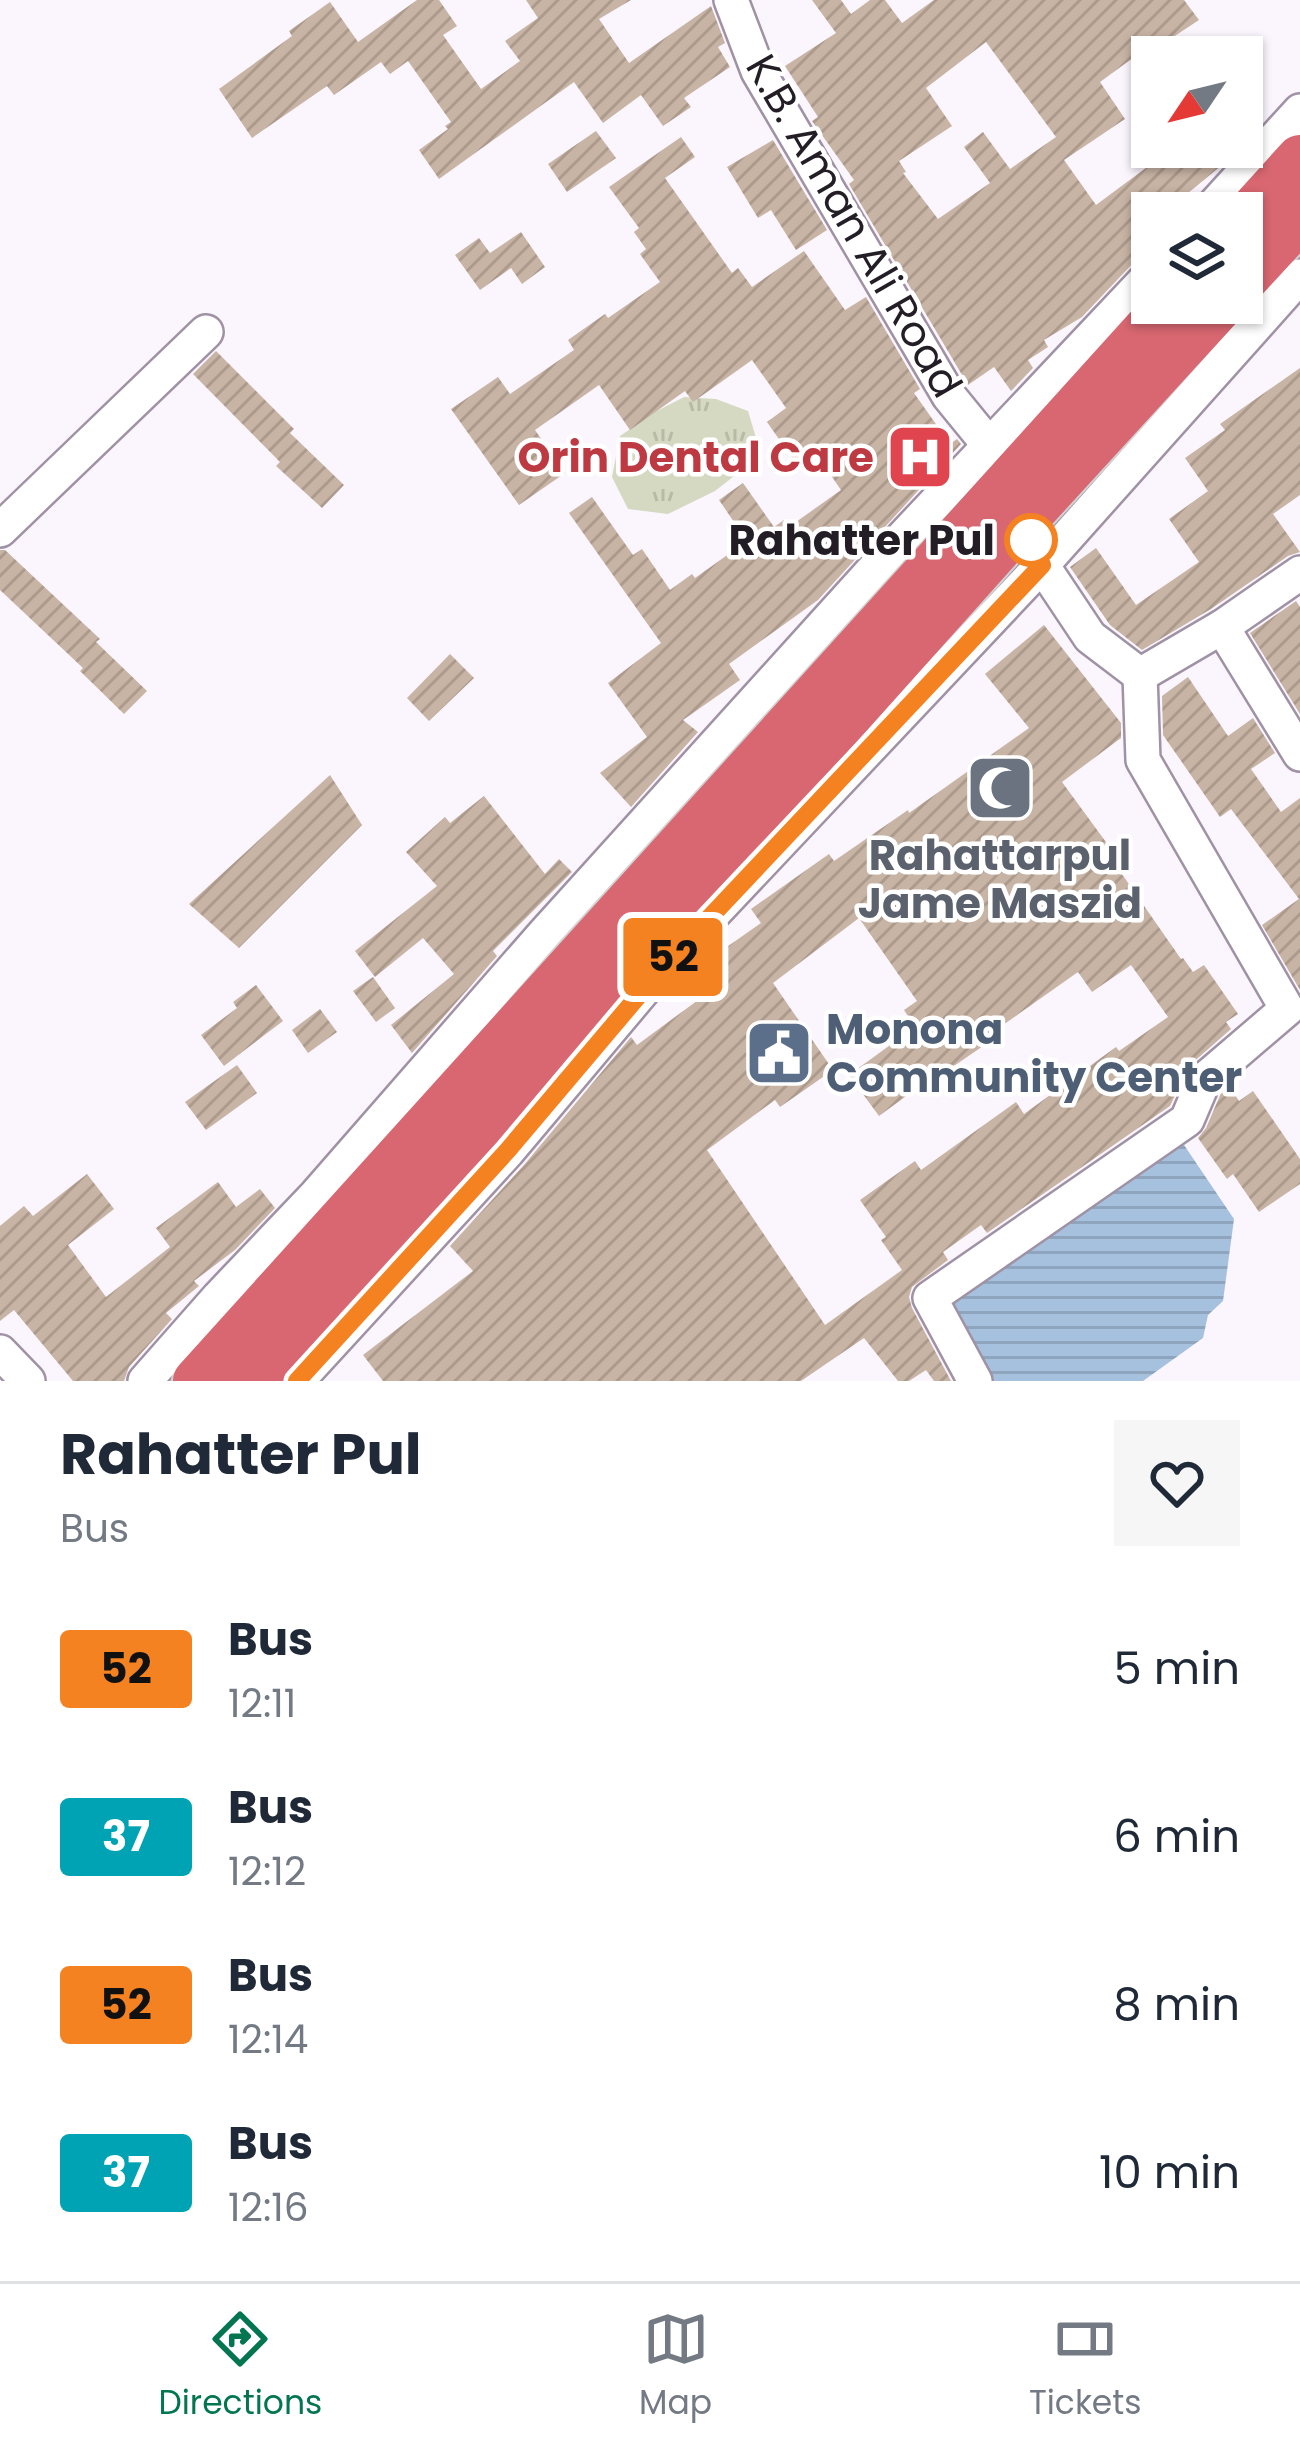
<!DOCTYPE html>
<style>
body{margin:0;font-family:Poppins,sans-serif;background:#f6f6f7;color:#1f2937;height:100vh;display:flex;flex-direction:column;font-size:45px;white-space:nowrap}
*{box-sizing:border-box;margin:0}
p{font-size:39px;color:#747a83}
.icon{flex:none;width:66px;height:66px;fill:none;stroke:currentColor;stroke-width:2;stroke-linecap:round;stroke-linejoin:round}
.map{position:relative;height:1381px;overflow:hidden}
.details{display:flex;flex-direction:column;background:#fff;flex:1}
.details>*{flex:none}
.badge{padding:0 24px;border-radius:9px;font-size:42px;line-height:78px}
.needle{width:78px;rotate:235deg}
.tools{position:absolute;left:1131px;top:36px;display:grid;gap:24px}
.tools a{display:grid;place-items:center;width:132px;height:132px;border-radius:0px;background:#fff;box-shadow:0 3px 9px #0004;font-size:60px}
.map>.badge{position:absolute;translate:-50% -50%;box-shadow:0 0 0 6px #fff}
.round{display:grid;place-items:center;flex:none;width:126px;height:126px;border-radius:0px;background:#f6f6f7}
.head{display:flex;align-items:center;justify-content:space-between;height:204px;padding:0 60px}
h1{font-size:57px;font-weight:700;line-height:90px}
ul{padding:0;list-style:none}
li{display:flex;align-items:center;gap:36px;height:168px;padding:0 60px}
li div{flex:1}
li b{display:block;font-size:45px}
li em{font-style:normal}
li .badge{min-width:132px;font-weight:700;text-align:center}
.tab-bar{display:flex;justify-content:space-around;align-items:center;height:168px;border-top:3px solid #e0e1e3;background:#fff;font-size:33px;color:#747a83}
.tab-bar a{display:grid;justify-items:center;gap:6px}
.tab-bar .selected{color:#037651}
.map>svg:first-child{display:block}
</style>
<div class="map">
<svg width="1300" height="1381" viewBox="0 0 1300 1381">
<defs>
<pattern id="grass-tufts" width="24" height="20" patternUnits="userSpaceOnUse" patternTransform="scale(3)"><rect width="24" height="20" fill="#d5d9c2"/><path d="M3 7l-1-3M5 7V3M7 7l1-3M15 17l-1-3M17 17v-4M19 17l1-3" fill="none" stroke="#b7baa7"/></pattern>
<pattern id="water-rules" width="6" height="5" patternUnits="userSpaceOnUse" patternTransform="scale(3)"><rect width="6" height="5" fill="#a6c1de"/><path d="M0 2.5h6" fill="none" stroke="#8fa5be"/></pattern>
<pattern id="building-hatch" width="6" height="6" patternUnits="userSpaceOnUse" patternTransform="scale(3)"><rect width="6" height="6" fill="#c8b4a4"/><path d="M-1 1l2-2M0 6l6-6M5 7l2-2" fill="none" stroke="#ac9a8d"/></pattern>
</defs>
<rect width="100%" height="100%" fill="#fbf5fd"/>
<polygon fill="url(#grass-tufts)" points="684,397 716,399 748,411 757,441 752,462 715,491 668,514 628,509 612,477 620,436 655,412"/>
<polygon fill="url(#water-rules)" points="1182,1142 1234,1219 1223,1301 1208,1315 1203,1338 1143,1381 981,1381 941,1305"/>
<g fill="url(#building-hatch)" fill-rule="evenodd">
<polygon points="417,0 439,0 457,26 443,35 481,89 520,61 505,41 538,18 526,0 631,0 599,19 629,63 711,6 725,43 718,47 730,67 684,98 691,107 663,126 641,95 603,123 574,82 439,179 419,150 448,129 445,126 451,122 408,61 390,74 381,62 334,95 327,86 252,138 219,89 292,36 289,31 330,2 358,42"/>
<path d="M 812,0 L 841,0 L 851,14 L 870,0 L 885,0 L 902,23 L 934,0 L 1184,0 L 1199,20 L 1155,49 L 1152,44 L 1100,82 L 1125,119 L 1064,160 L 1096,205 L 1174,147 L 1207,147 L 1222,165 L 1164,213 L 1152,213 L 1152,250 L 1137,259 L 1082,317 L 1044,340 L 1048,347 L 1028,360 L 1033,368 L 1011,391 L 994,367 L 968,385 L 849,184 L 854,180 L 812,121 L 818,117 L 785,66 L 836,33 ZM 986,42 L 1056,137 L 1010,169 L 983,132 L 964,147 L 990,183 L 938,219 L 903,173 L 906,172 L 899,161 L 952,126 L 926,88 Z"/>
<polygon points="596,131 616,158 567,192 548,164"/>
<polygon points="681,137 695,157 665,178 732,273 738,268 752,287 804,251 845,310 866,297 920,389 914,393 950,444 957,439 961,444 818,600 729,664 740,680 683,720 698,732 631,807 600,773 647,737 608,683 661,643 569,513 592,497 633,555 642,549 670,590 692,574 695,578 747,541 719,500 743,483 774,527 784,520 789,527 841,490 813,449 795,462 767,422 786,408 752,360 693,402 685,391 630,430 599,385 535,430 565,473 519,505 451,409 498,377 510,394 574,350 568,340 605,314 608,318 660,282 640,254 646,249 634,232 639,228 609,187"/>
<polygon points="773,140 827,230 796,250 771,210 758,218 727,167"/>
<polygon points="521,232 545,267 522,284 511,268 480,290 455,255 479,238 490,253"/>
<polygon points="216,351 294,429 290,433 344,485 322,508 276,466 280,462 193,374"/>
<polygon points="1300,368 1300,495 1273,514 1300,552 1288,556 1211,609 1142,650 1110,625 1070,567 1096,548 1136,605 1199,562 1169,519 1208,491 1185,458 1225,430 1220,424"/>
<polygon points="0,550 5,550 100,639 96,642 147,691 124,714 80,671 83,668 0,590"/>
<polygon points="1296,601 1300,607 1300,714 1250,633"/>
<path d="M 1044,625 L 1121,723 L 1121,738 L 1062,782 L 1122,864 L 1117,867 L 1181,959 L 1183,958 L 1193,972 L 1204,965 L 1238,1014 L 1226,1022 L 1231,1029 L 1190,1065 L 1170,1106 L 987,1233 L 981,1225 L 943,1252 L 948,1260 L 912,1287 L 909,1297 L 912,1308 L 951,1381 L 934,1381 L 926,1370 L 909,1381 L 898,1381 L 864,1338 L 801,1381 L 383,1381 L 363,1355 L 473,1271 L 450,1246 L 524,1165 L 631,1037 L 637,1045 L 709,992 L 694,970 L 761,923 L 751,909 L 829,854 L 834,861 L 908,810 L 909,813 L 1029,728 L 985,674 ZM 859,918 L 917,1001 L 904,1010 L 915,1027 L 849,1075 L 879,1116 L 943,1069 L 945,1072 L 989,1042 L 986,1037 L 1078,972 L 1092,992 L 1131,965 L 1168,1017 L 1119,1051 L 1116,1047 L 1024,1114 L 1016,1102 L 921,1170 L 915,1161 L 860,1200 L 886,1237 L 881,1240 L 902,1270 L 825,1325 L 707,1150 L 775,1100 L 780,1107 L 833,1070 L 773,983 Z"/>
<polygon points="450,654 474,678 429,721 407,698"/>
<polygon points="1188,677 1228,736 1253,718 1275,753 1251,769 1281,812 1300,798 1300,990 1262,925 1299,899 1231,809 1220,817 1163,735 1162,696"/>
<polygon points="330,775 362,825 239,948 189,904"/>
<polygon points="484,796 545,874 559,859 572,872 493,951 497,956 412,1053 391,1025 454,974 423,938 375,977 355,951 437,886 406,852 445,817 450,823"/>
<polygon points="373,977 395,1008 376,1022 353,991"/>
<polygon points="256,985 283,1021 224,1066 201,1035 237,1008 233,1002"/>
<polygon points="320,1009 337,1032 308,1053 292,1030"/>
<polygon points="237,1065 257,1093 206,1130 185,1102"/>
<polygon points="1229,1086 1239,1101 1253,1091 1300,1159 1300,1184 1259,1212 1233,1174 1227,1179 1198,1138 1206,1128 1221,1093"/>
<polygon points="87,1174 114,1209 68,1245 106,1297 170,1247 156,1228 218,1182 236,1207 260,1189 275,1208 235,1250 194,1281 199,1286 166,1313 172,1319 129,1367 124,1381 73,1381 14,1310 0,1321 0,1226 24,1206 33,1216"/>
</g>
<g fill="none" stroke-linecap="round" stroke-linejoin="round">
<defs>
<g id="minor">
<polyline points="731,0 758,71 949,396 989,445 997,465"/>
<polyline points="1207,213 1300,111"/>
<polyline points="0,530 206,332"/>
<polyline points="1034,548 1042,565 1090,637 1140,675 1222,627 1300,573"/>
<polyline points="1222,627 1300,754"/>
<polyline points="0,1352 28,1381"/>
<polyline points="145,1381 219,1297 316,1195 544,934 904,536 1152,273"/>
<polyline points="297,1381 508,1151 661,969 1042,565 1300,276"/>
<polyline points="975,1381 930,1298 1187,1120 1204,1080 1287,1009 1143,760 1140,675"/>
</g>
<g id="highway">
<polyline points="1242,223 1300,159"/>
<polyline points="1242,281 1300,218"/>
<polyline points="197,1381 1171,303"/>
<polyline points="252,1381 1017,527 1222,303"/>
</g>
</defs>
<use href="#minor" stroke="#a092a5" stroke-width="38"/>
<use href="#highway" stroke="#d3d2d3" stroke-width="52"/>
<use href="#minor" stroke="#fff" stroke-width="33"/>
<use href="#highway" stroke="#d86771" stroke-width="48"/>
</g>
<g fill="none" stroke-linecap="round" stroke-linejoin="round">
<defs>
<polyline id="line" points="297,1381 508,1150 661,969 1042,565 1031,540"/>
</defs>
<use href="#line" stroke="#fff" stroke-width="27"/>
<use href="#line" stroke="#f58220" stroke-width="18"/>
</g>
<defs>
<symbol id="hospital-square" viewBox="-11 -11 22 22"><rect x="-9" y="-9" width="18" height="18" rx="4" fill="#e0444e" stroke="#fff"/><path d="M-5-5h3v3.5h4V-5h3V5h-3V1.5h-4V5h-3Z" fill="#fff"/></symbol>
<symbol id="mosque-square" viewBox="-11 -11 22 22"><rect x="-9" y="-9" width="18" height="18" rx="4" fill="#6b7280" stroke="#fff"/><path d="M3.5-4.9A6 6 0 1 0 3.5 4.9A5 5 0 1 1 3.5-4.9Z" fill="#fff"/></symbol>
<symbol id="civic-square" viewBox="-11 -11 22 22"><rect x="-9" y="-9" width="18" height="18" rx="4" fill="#5c6f8a" stroke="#fff"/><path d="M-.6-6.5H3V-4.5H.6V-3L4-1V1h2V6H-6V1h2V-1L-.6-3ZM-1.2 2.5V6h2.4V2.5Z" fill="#fff"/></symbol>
</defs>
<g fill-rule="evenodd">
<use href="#hospital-square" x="882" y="419" width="76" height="76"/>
<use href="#mosque-square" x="962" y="750" width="76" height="76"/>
<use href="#civic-square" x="741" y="1015" width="76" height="76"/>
</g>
<circle fill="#fff" stroke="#f58220" stroke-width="6" cx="1031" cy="540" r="24"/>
<g text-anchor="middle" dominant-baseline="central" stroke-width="9" stroke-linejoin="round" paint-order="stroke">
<g font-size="42" fill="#231d25" stroke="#fff">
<text transform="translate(854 226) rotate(60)">K.B. Aman Ali Road</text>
</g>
<g font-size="42" font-weight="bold" fill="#be3a42" stroke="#fff" text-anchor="end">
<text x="874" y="457">Orin Dental Care</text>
</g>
<g font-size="42" font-weight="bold" fill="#231d25" stroke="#fff" text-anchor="end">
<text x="995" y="540">Rahatter Pul</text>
</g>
<g font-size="42" font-weight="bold" fill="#5b616d" stroke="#fff">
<text x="1000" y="855">Rahattarpul<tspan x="1000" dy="48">Jame Maszid</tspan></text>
</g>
<g font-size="42" font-weight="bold" fill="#4e5e75" stroke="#fff" text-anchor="start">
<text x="826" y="1029">Monona<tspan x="826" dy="48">Community Center</tspan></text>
</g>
</g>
</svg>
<div class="tools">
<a><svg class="needle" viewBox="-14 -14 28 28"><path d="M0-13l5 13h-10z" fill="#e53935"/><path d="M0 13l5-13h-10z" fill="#747a83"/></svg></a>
<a><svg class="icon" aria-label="layers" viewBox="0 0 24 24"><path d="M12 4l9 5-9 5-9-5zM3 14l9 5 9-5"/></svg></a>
</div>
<b class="badge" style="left:673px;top:957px;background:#f58220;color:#111">52</b>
</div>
<section class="details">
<div class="head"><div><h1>Rahatter Pul</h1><p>Bus</p></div><a class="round"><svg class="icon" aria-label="heart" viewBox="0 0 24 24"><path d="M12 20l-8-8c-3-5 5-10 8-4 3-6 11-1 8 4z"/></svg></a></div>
<ul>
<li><span class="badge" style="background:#f58220;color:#111">52</span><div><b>Bus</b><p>12:11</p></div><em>5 min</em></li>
<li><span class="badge" style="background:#00a3b4;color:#fff">37</span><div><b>Bus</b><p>12:12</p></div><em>6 min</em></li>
<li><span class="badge" style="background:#f58220;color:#111">52</span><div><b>Bus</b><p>12:14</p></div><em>8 min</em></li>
<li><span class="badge" style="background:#00a3b4;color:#fff">37</span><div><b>Bus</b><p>12:16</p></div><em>10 min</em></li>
</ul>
</section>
<nav class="tab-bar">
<a class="selected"><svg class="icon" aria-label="directions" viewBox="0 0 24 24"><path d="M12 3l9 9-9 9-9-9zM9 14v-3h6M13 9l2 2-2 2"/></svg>Directions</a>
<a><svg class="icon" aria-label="map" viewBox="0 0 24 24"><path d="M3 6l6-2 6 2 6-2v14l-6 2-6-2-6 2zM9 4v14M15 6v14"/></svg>Map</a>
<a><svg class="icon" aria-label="tickets" viewBox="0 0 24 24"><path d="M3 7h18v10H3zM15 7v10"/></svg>Tickets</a>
</nav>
